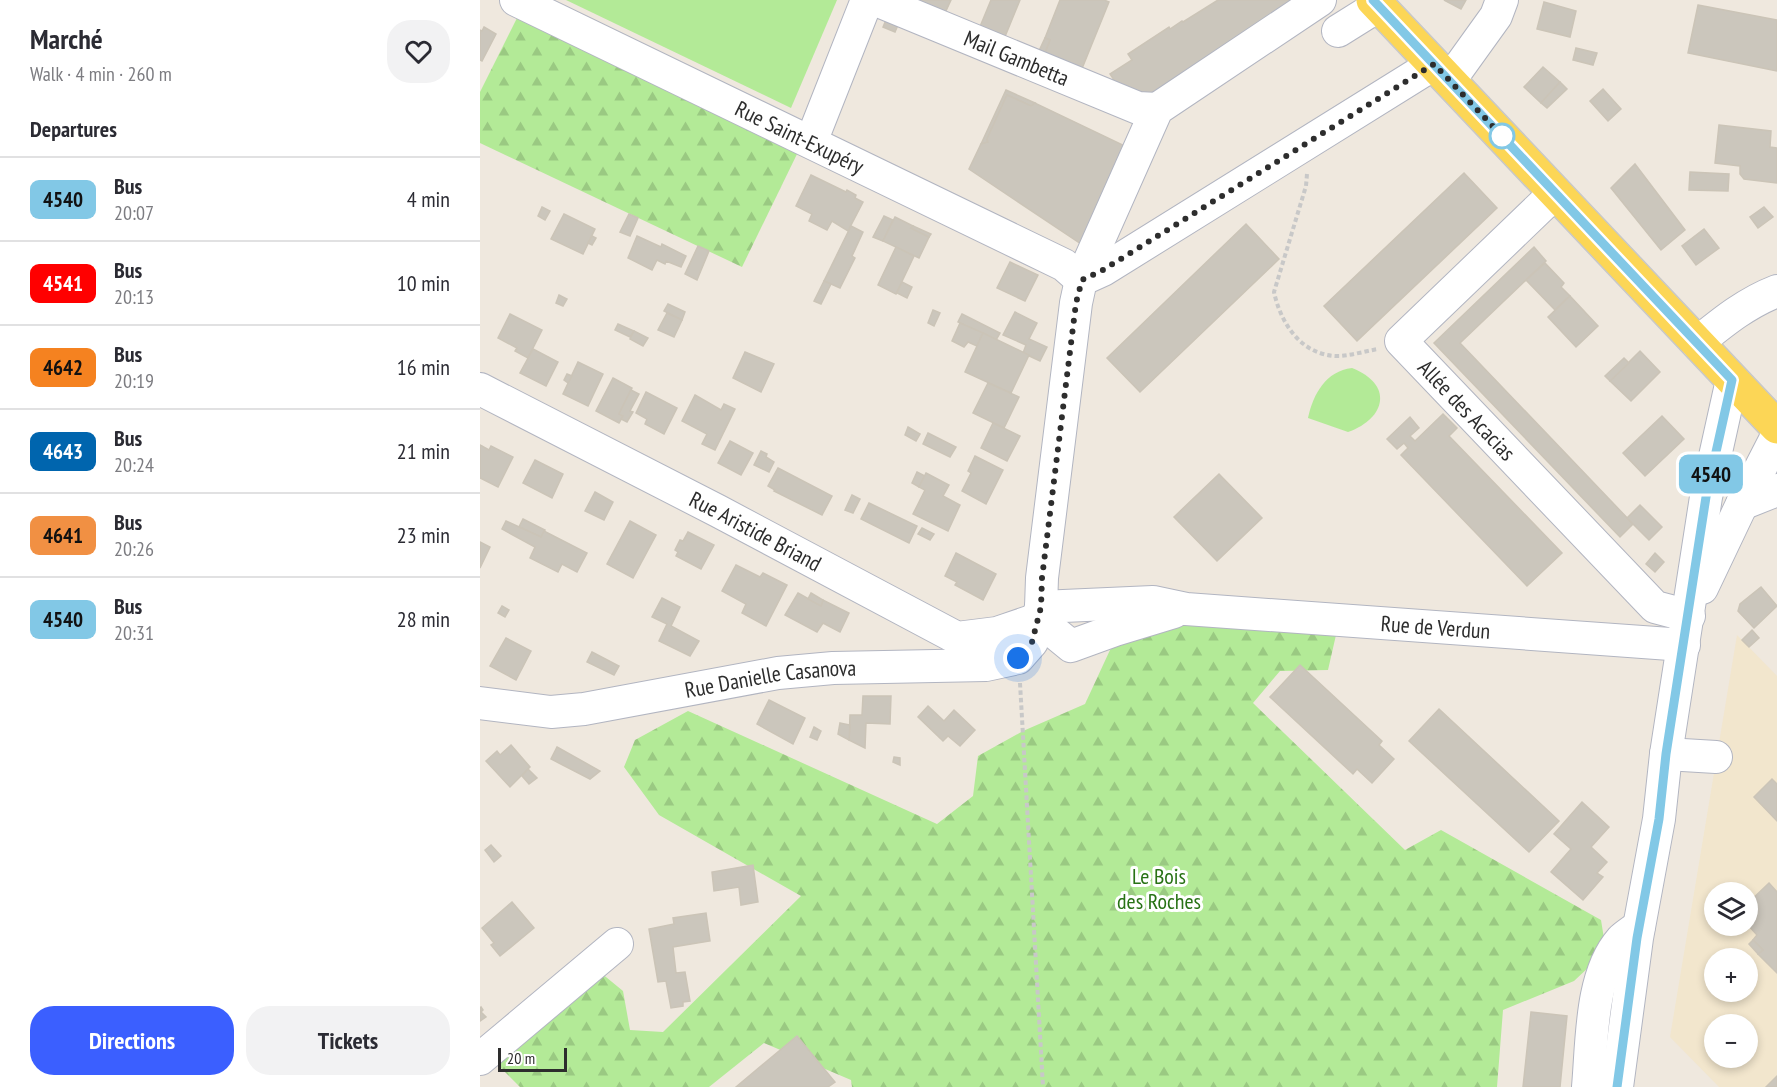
<!DOCTYPE html>
<meta charset="utf-8">
<style>
body{margin:0;font-family:"PT Sans Narrow",sans-serif;background:#f2f2f3;color:#2b2b33;height:100vh;display:flex;flex-direction:column;font-size:22px;white-space:nowrap}
*{box-sizing:border-box;margin:0}
p{font-size:20px;color:#7c7c81}
.icon{flex:none;width:33px;height:33px;fill:none;stroke:currentColor;stroke-width:2;stroke-linecap:round;stroke-linejoin:round}
.map{position:relative;flex:1;overflow:hidden}
.details{display:flex;flex-direction:column;background:#fff;width:480px}
.details>*{flex:none}
.badge{padding:0 12px;border-radius:9px;font-size:21px;line-height:39px}
.controls{position:absolute;left:1224px;top:882px;display:grid;gap:12px}
.controls a{display:grid;place-items:center;width:54px;height:54px;border-radius:50%;background:#fff;box-shadow:0 3px 9px #0003;font-size:30px}
.scale{position:absolute;left:18px;bottom:15px;width:69px;box-sizing:border-box;padding-left:6px;border:3px solid #2d2d2d;border-top:0;font-size:16px;line-height:21px;white-space:nowrap;color:#2d2d2d;-webkit-text-stroke:4px #fff;paint-order:stroke}
.you{position:absolute;width:30px;height:30px;margin:-15px;border:4px solid #fff;border-radius:50%;background:#1a73e8;box-shadow:0 0 0 9px #1a73e833}
.map>.badge{position:absolute;translate:-50% -50%;box-shadow:0 0 0 3px #fff}
h2{padding:0 30px;font-size:22px;line-height:54px}
.round{display:grid;place-items:center;flex:none;width:63px;height:63px;border-radius:24px;background:#f2f2f3}
.headline{display:flex;align-items:center;justify-content:space-between;height:102px;padding:0 30px}
h1{font-size:28px;font-weight:700;line-height:45px}
.button{display:flex;gap:12px;margin-top:auto;padding:12px 30px}
.button a{flex:1;height:69px;border-radius:24px;background:#3b5fff;color:#fff;font-size:24px;font-weight:700;line-height:69px;text-align:center}
.button a+a{background:#f2f2f3;color:#2b2b33}
ul{padding:0;list-style:none}
li{display:flex;align-items:center;gap:18px;height:84px;padding:0 30px;border-top:2px solid #e1e1e2}
li div{flex:1}
li b{display:block;font-size:22px}
li em{font-style:normal}
li .badge{min-width:66px;font-weight:700;text-align:center}
main{display:flex;flex:1;min-height:0}
.map>svg:first-child{display:block}
</style>
<main>
<section class="details">
<div class="headline"><div><h1>Marché</h1><p>Walk · 4 min · 260 m</p></div><a class="round"><svg class="icon" aria-label="heart" viewBox="0 0 24 24"><path d="M12 20l-8-8c-3-5 5-10 8-4 3-6 11-1 8 4z"/></svg></a></div>
<h2>Departures</h2>
<ul>
<li><span class="badge" style="background:#82c8e6;color:#111">4540</span><div><b>Bus</b><p>20:07</p></div><em>4 min</em></li>
<li><span class="badge" style="background:#f00;color:#fff">4541</span><div><b>Bus</b><p>20:13</p></div><em>10 min</em></li>
<li><span class="badge" style="background:#f58220;color:#111">4642</span><div><b>Bus</b><p>20:19</p></div><em>16 min</em></li>
<li><span class="badge" style="background:#0065ae;color:#fff">4643</span><div><b>Bus</b><p>20:24</p></div><em>21 min</em></li>
<li><span class="badge" style="background:#f19043;color:#111">4641</span><div><b>Bus</b><p>20:26</p></div><em>23 min</em></li>
<li><span class="badge" style="background:#82c8e6;color:#111">4540</span><div><b>Bus</b><p>20:31</p></div><em>28 min</em></li>
</ul>
<div class="button"><a>Directions</a><a>Tickets</a></div>
</section>
<div class="map">
<svg width="1297" height="1087" viewBox="0 0 1297 1087">
<defs>
<pattern id="forest-firs" width="22" height="20" patternUnits="userSpaceOnUse" patternTransform="scale(1.5)"><rect width="22" height="20" fill="#b3ea97"/><path d="M5 1l3.5 6h-7zM16 11l3.5 6h-7z" fill="#9ac982"/></pattern>
</defs>
<rect width="100%" height="100%" fill="#efe8de"/>
<path fill="#f2e6cd" fill-rule="evenodd" d="M 1257,635 L 1297,676 L 1297,1087 L 1239,1087 L 1190,1037 ZM 1234,892 L 1268,892 L 1268,926 L 1234,926 ZM 1234,958 L 1268,958 L 1268,992 L 1234,992 ZM 1234,1024 L 1268,1024 L 1268,1058 L 1234,1058 Z"/>
<g fill="url(#forest-firs)">
<polygon points="37,18 318,152 262,267 0,143 0,92"/>
<polygon points="699,619 856,635 848,670 800,671 773,703 925,850 961,830 1121,920 1126,951 1094,981 1023,1010 1017,1087 372,1087 371,1080 284,1043 229,1087 40,1087 18,1065 25,1045 115,968 143,991 150,1030 183,1032 321,896 179,815 144,767 155,740 208,711 457,824 493,796 498,756 543,731 605,704 630,650 668,624"/>
</g>
<g fill="#b3ea97">
<polygon points="86,0 357,0 311,108"/>
<path d="M 872,368 C 913,384 907,418 868,432 L 828,418 C 833,394 846,371 872,368 Z"/>
</g>
<g fill="#cbc6bc" stroke="#cbc4b7" stroke-width="1.5">
<polygon points="428,0 471,0 464,15"/>
<polygon points="511,0 540,0 524,39 499,29"/>
<polygon points="580,0 624,0 629,2 601,71 564,55 570,40 565,38"/>
<polygon points="738,0 822,0 667,97 638,86 630,74 652,60 648,54 689,27 690,29 702,21 703,22"/>
<polygon points="964,0 986,0 981,9"/>
<polygon points="1064,2 1096,11 1090,37 1057,29"/>
<polygon points="1218,5 1297,20 1297,71 1208,53"/>
<polygon points="406,20 418,25 415,32 403,27"/>
<polygon points="4,27 16,34 2,61 0,60 0,30 2,31"/>
<polygon points="565,38 570,40 564,55 558,53"/>
<polygon points="1096,48 1117,53 1113,65 1093,60"/>
<polygon points="1063,67 1080,82 1061,103 1044,87"/>
<polygon points="1080,82 1087,89 1067,108 1061,103"/>
<polygon points="1123,89 1141,109 1128,121 1110,101"/>
<polygon points="526,90 555,103 551,106 527,95 507,139 508,142 501,144"/>
<polygon points="527,95 551,106 555,103 647,147 601,244 489,169 501,144 508,142 507,139"/>
<polygon points="1239,125 1291,131 1290,147 1297,148 1297,183 1264,179 1260,174 1260,166 1235,163"/>
<polygon points="1155,164 1205,230 1181,250 1131,188"/>
<polygon points="1210,172 1249,174 1248,191 1209,190"/>
<polygon points="984,173 1017,208 877,341 844,306"/>
<polygon points="331,175 366,192 367,190 376,195 375,198 383,202 368,231 352,221 347,230 329,221 332,214 316,206"/>
<polygon points="62,207 70,211 65,220 58,216"/>
<polygon points="1284,207 1293,217 1278,228 1270,217"/>
<polygon points="84,214 115,229 103,254 71,239"/>
<polygon points="149,214 158,218 150,236 140,232"/>
<polygon points="404,216 413,220 403,241 393,237"/>
<polygon points="415,217 433,226 431,228 449,237 439,258 403,241"/>
<polygon points="766,224 799,259 660,392 627,358"/>
<polygon points="371,226 383,232 372,256 375,258 360,288 344,281"/>
<polygon points="433,226 451,234 449,237 431,228"/>
<polygon points="1224,229 1239,248 1216,265 1202,246"/>
<polygon points="112,236 116,238 112,245 108,243"/>
<polygon points="157,236 181,247 182,244 206,256 201,267 186,261 185,264 177,260 172,270 148,258"/>
<polygon points="218,246 229,251 217,280 205,274"/>
<polygon points="416,247 434,256 416,294 398,285"/>
<polygon points="1054,247 1066,261 980,343 1153,524 1140,537 954,343"/>
<polygon points="530,262 558,275 545,301 517,288"/>
<polygon points="1065,263 1084,283 1081,287 1090,296 1075,310 1046,280"/>
<polygon points="344,281 351,284 341,304 334,301"/>
<polygon points="422,282 432,287 427,298 417,293"/>
<polygon points="79,295 87,299 83,306 76,303"/>
<polygon points="1090,296 1118,326 1096,347 1068,317"/>
<polygon points="188,304 205,312 202,320 184,311"/>
<polygon points="453,310 460,313 454,326 448,323"/>
<polygon points="535,312 557,323 549,339 567,347 560,361 543,353 546,345 523,335"/>
<polygon points="187,313 202,320 194,337 178,330"/>
<polygon points="30,314 62,330 48,358 35,351 37,348 18,338"/>
<polygon points="482,314 520,333 516,340 478,322"/>
<polygon points="480,323 503,333 497,346 488,342 484,347 472,341"/>
<polygon points="138,324 154,331 150,337 135,330"/>
<polygon points="154,331 168,338 163,346 150,339"/>
<polygon points="503,333 549,355 531,393 485,372"/>
<polygon points="53,349 78,362 66,386 40,373"/>
<polygon points="1160,351 1180,372 1151,401 1130,381"/>
<polygon points="265,352 294,364 281,392 253,378"/>
<polygon points="1144,358 1149,363 1130,381 1125,376"/>
<polygon points="98,362 123,374 108,406 83,394"/>
<polygon points="87,374 92,376 88,383 84,380"/>
<polygon points="133,378 152,388 139,414 143,416 139,423 116,411"/>
<polygon points="508,383 539,397 524,428 493,413"/>
<polygon points="151,390 159,394 150,411 153,412 147,422 141,419 143,416 139,414"/>
<polygon points="166,392 197,408 184,434 165,424 167,419 156,413"/>
<polygon points="215,395 241,410 244,404 255,409 235,450 222,444 227,434 202,421"/>
<polygon points="963,414 977,428 969,436 1082,553 1047,586 921,455 928,448 924,443 917,449 907,439 930,417 939,428 930,436 935,441"/>
<polygon points="1182,416 1204,439 1165,476 1143,453"/>
<polygon points="513,423 540,436 527,461 501,448"/>
<polygon points="428,427 440,434 436,441 425,435"/>
<polygon points="448,433 476,447 470,457 443,444"/>
<polygon points="250,441 273,453 261,475 238,463"/>
<polygon points="0,445 9,450 11,446 33,457 18,487 0,478"/>
<polygon points="281,451 287,454 286,457 294,462 289,472 274,465"/>
<polygon points="495,456 523,470 506,504 482,491 491,473 488,471"/>
<polygon points="55,460 83,474 72,498 43,483"/>
<polygon points="298,468 352,496 342,515 294,491 295,490 288,486"/>
<polygon points="437,472 445,476 439,487 432,483"/>
<polygon points="446,473 469,485 463,496 480,505 468,531 433,514 445,490 439,487"/>
<polygon points="739,474 782,518 737,561 694,517"/>
<polygon points="115,492 133,502 124,520 105,511"/>
<polygon points="372,495 380,499 373,513 365,510"/>
<polygon points="389,503 437,526 429,543 381,519"/>
<polygon points="1160,505 1182,527 1169,540 1147,518"/>
<polygon points="43,519 65,530 61,537 39,527"/>
<polygon points="26,521 61,537 64,531 107,553 97,572 82,564 78,572 50,558 55,547 22,529"/>
<polygon points="150,521 176,535 153,578 127,564"/>
<polygon points="442,528 454,534 450,540 438,534"/>
<polygon points="208,532 234,545 221,569 196,556 198,552 195,550 200,540 203,541"/>
<polygon points="0,542 10,547 0,568"/>
<polygon points="476,553 516,574 503,600 475,585 477,582 465,576"/>
<polygon points="1175,553 1184,562 1175,572 1166,564"/>
<polygon points="256,565 280,577 283,573 307,585 286,626 262,613 266,604 242,591"/>
<polygon points="1281,587 1297,606 1274,628 1258,611 1260,604"/>
<polygon points="318,593 341,606 343,600 369,613 360,632 343,623 337,632 305,615"/>
<polygon points="331,593 343,600 341,606 328,599"/>
<polygon points="182,598 200,607 191,626 219,641 210,656 179,641 187,624 172,617"/>
<polygon points="22,606 29,610 25,617 18,613"/>
<polygon points="1272,630 1279,638 1269,647 1262,640"/>
<polygon points="26,638 51,651 36,680 10,666"/>
<polygon points="112,652 139,666 134,675 107,662"/>
<polygon points="820,665 902,741 899,745 914,759 892,783 877,769 873,774 790,697"/>
<polygon points="383,696 411,696 410,724 386,723 385,748 369,740 370,715 382,715"/>
<polygon points="289,700 325,718 313,744 277,724"/>
<polygon points="448,706 464,721 474,710 495,730 480,746 468,736 463,741 438,717"/>
<polygon points="959,709 1079,821 1049,852 929,741"/>
<polygon points="360,723 370,725 369,740 358,734"/>
<polygon points="334,727 341,731 337,740 330,737"/>
<polygon points="31,745 50,767 30,787 6,761 17,751 20,755"/>
<polygon points="77,747 120,771 110,779 71,759"/>
<polygon points="414,757 420,758 420,765 413,762"/>
<polygon points="48,769 57,778 49,784 42,776"/>
<polygon points="1292,779 1297,784 1297,821 1274,797"/>
<polygon points="1102,802 1129,827 1111,847 1127,862 1117,873 1123,877 1103,900 1071,872 1091,849 1074,834"/>
<polygon points="11,845 21,856 14,862 5,850"/>
<polygon points="273,865 278,902 261,905 259,887 234,891 232,872"/>
<polygon points="1289,883 1297,892 1297,973 1278,954 1283,950 1273,940 1277,935 1268,925 1268,903"/>
<polygon points="32,902 54,928 20,956 11,945 14,943 2,928"/>
<polygon points="226,913 230,941 193,947 196,973 205,972 210,1001 203,1002 203,1006 191,1008 186,981 178,982 169,929 194,924 193,918"/>
<polygon points="1273,940 1283,950 1278,954 1269,944"/>
<polygon points="1,1007 3,1010 1,1012 6,1017 0,1021 0,1008"/>
<polygon points="1051,1012 1087,1016 1080,1087 1043,1087"/>
<polygon points="317,1036 355,1082 348,1087 256,1087"/>
<polygon points="1297,1076 1297,1087 1286,1087"/>
</g>
<g fill="none" stroke-linecap="round" stroke-linejoin="round">
<defs>
<g id="minor">
<path id="s1" d="M 36,0 L 584,265 L 601,280 L 677,109 L 840,0"/>
<path id="s2" d="M 396,0 L 658,108 L 677,109"/>
<polyline points="858,31 898,6"/>
<polyline points="970,80 1016,16 1022,0"/>
<polyline points="331,142 387,0"/>
<path id="s3" d="M 1075,193 L 921,341 L 1175,607 L 1209,616"/>
<path d="M 1217,343 C 1243,322 1266,303 1297,291"/>
<path id="s4" d="M 0,389 L 238,511 L 477,638 L 517,633 L 558,619"/>
<polyline points="1262,504 1297,490"/>
<polyline points="1222,588 1262,504 1297,436"/>
<path id="s5" d="M 561,607 L 673,602 L 706,609 L 1204,645"/>
<polyline points="558,619 591,646 635,630 694,612"/>
<path id="s6" d="M 0,703 L 71,712 L 104,709 L 298,673 L 353,668 L 506,665 L 538,658 L 552,642 L 561,607 L 562,578 L 596,303 L 601,280 L 623,270 L 954,64"/>
<polyline points="1186,754 1236,757"/>
<polyline points="0,1059 137,944"/>
<path d="M 1108,1087 C 1112,1043 1110,975 1141,940 C 1146,935 1153,931 1159,926"/>
<polyline points="1137,1087 1157,938 1179,819 1186,754 1226,497 1252,380"/>
</g>
<polyline id="major" points="893,0 1297,427"/>
</defs>
<use href="#minor" stroke="#b2b5c1" stroke-width="34"/>
<use href="#major" stroke="#c8c8c8" stroke-width="36"/>
<g stroke="#c8c8c8" stroke-width="4" stroke-dasharray="4.5 3" stroke-linecap="butt">
<path d="M 827,174 L 826,186 L 794,292 C 801,325 823,357 860,356 C 873,355 886,351 898,349"/>
<polyline points="540,683 563,1087"/>
</g>
<use href="#minor" stroke="#fff" stroke-width="32"/>
<use href="#major" stroke="#fcd656" stroke-width="33"/>
</g>
<g fill="none" stroke-linecap="round" stroke-linejoin="round">
<defs>
<polyline id="line" points="893,0 1252,380 1226,497 1186,754 1179,819 1157,938 1137,1087"/>
</defs>
<use href="#line" stroke="#fff" stroke-width="14"/>
<use href="#line" stroke="#82c8e6" stroke-width="9"/>
<polyline stroke="#2d2d2d" stroke-width="6" stroke-dasharray="0 10.8" points="538,658 552,642 561,607 562,578 596,303 602,280 623,270 954,64 1022,136"/>
</g>
<circle fill="#fff" stroke="#82c8e6" stroke-width="3" cx="1022" cy="136" r="12"/>
<g text-anchor="middle" dominant-baseline="central" stroke-width="6" stroke-linejoin="round" paint-order="stroke">
<g font-size="22" fill="#2d2d2d" stroke="#fff">
<text stroke="none"><textPath href="#s2" startOffset="152">Mail Gambetta</textPath></text>
<text stroke="none"><textPath href="#s1" startOffset="315">Rue Saint-Exupéry</textPath></text>
<text stroke="none"><textPath href="#s3" startOffset="309">Allée des Acacias</textPath></text>
<text stroke="none"><textPath href="#s4" startOffset="310">Rue Aristide Briand</textPath></text>
<text stroke="none"><textPath href="#s5" startOffset="396">Rue de Verdun</textPath></text>
<text stroke="none"><textPath href="#s6" startOffset="294">Rue Danielle Casanova</textPath></text>
</g>
<g font-size="22" fill="#287215" stroke="#fff">
<text x="679" y="876">Le Bois<tspan x="679" dy="25">des Roches</tspan></text>
</g>
</g>
</svg>
<div class="controls">
<a><svg class="icon" aria-label="layers" viewBox="0 0 24 24"><path d="M12 4l9 5-9 5-9-5zM3 14l9 5 9-5"/></svg></a>
<a>+</a>
<a>−</a>
</div>
<div class="scale">20 m</div>
<div class="you" style="left:538px;top:658px"></div>
<b class="badge" style="left:1231px;top:474px;background:#82c8e6;color:#111">4540</b>
</div>
</main>
